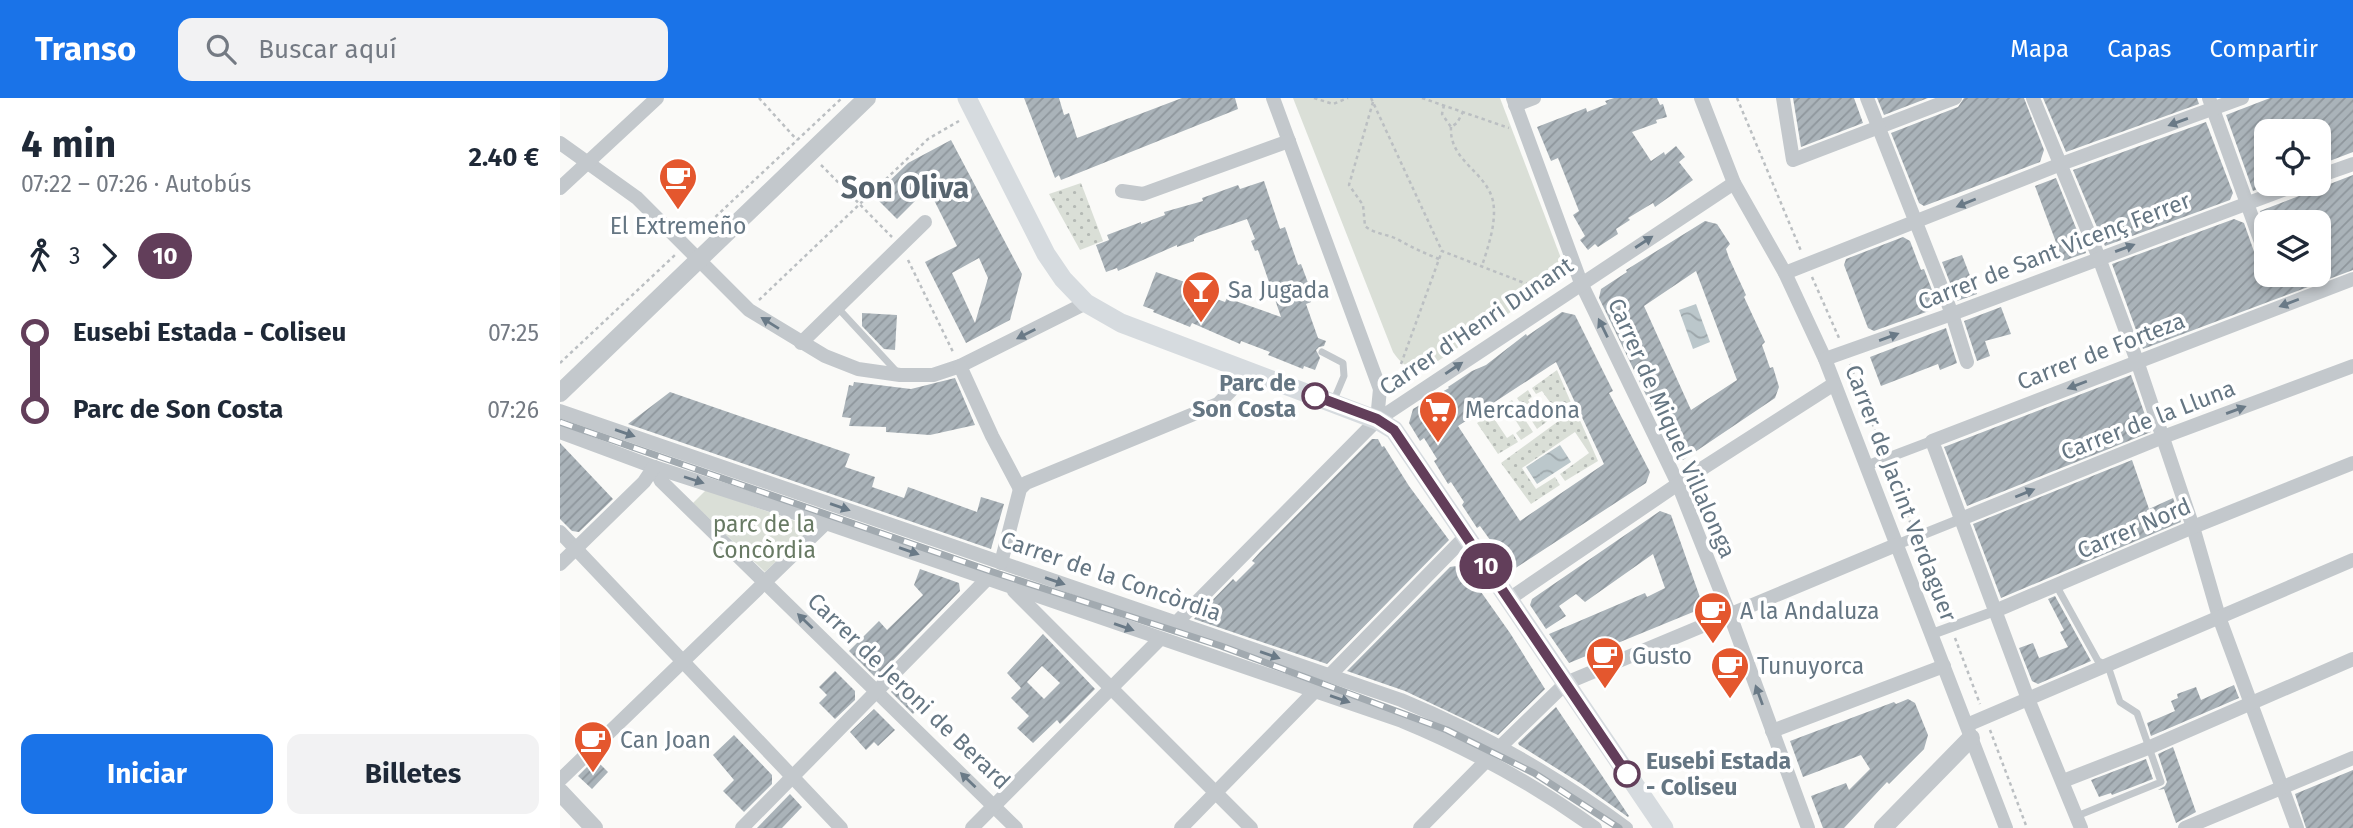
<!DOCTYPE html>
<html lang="es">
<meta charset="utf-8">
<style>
body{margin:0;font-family:"Fira Sans",sans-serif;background:#f2f2f3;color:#1f2937;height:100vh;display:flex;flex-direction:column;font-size:26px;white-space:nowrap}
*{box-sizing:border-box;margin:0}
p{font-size:23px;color:#747a83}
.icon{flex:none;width:38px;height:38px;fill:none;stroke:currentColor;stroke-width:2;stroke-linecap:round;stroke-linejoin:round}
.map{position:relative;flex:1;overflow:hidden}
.sheet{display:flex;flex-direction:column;background:#fff;width:560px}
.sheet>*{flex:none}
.badge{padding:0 14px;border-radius:23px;font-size:24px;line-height:46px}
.tools{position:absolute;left:1694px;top:21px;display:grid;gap:14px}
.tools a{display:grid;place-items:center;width:77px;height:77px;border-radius:14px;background:#fff;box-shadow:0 4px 10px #0003;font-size:35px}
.map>.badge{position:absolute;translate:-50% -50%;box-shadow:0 0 0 4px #fff}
.legs{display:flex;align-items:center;gap:10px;height:77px;padding:0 21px;font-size:23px}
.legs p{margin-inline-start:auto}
.summary{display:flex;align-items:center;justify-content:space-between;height:119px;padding:0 21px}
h1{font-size:38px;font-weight:700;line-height:52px}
.cta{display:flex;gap:14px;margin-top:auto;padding:14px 21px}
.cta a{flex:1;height:80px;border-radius:14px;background:#1a73e8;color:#fff;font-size:28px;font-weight:700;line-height:80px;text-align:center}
.cta a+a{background:#f2f2f3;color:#1f2937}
ul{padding:0 21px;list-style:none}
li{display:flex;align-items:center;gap:24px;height:77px;font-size:26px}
li i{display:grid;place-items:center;width:10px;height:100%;margin:0 9px;background:currentColor}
li i::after{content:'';width:18px;height:18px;margin:-9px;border:5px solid;border-radius:50%;background:#fff}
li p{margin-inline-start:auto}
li:first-child i{background:linear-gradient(#0000 50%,currentColor 0)}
li:last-child i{background:linear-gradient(currentColor 50%,#0000 0)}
header{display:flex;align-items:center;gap:42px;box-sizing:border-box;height:98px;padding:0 35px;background:#1a73e8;color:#fff}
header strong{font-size:33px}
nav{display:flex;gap:38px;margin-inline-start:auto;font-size:24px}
.search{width:490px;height:63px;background:#f2f2f3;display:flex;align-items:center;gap:18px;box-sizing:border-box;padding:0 24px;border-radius:14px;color:#747a83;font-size:26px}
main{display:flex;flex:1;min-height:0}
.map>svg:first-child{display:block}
</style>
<header>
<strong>Transo</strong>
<div class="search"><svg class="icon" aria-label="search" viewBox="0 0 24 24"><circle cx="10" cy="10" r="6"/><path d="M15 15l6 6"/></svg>Buscar aquí</div>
<nav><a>Mapa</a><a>Capas</a><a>Compartir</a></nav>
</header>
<main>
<section class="sheet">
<div class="summary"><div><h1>4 min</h1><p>07:22 – 07:26 · Autobús</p></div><b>2.40 €</b></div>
<div class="legs"><svg class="icon" aria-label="walk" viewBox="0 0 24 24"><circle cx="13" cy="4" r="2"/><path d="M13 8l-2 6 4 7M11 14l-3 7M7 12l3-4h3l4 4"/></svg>3<svg class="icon" aria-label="forward" viewBox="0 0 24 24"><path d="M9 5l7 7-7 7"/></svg><b class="badge" style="background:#623e5a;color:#fff">10</b></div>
<ul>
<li><i style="color:#623e5a"></i><b>Eusebi Estada - Coliseu</b><p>07:25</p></li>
<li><i style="color:#623e5a"></i><b>Parc de Son Costa</b><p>07:26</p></li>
</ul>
<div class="cta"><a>Iniciar</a><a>Billetes</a></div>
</section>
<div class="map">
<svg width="1793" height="730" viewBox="0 0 1793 730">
<defs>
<pattern id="grass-dots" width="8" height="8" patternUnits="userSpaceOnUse" patternTransform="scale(1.75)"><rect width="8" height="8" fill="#dadfd7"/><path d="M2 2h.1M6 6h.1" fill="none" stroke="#b4b9b4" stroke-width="1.8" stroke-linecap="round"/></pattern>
<pattern id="water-waves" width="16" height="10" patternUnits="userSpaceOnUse" patternTransform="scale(1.75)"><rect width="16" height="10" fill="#bbc7cb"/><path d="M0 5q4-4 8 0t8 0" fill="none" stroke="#9ca6aa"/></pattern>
<pattern id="building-hatch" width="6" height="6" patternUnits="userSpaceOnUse" patternTransform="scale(1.75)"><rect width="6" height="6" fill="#aab3b9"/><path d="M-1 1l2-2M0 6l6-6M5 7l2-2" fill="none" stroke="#8e969c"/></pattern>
</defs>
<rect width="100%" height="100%" fill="#fafaf8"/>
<g fill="url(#grass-dots)">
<polygon points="521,85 543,143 520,152 489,96"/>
<polygon points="997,272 1012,307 992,321 988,314 994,310 982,293 976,296 972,290"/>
<polygon points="968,292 972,299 968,302 979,319 985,316 989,322 977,331 957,300"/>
<polygon points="952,302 973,334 961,342 956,335 961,331 950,313 945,316 941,309"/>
<polygon points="1015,311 1038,363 1005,383 1000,376 1029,355 1015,334 962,370 976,391 995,379 1000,387 971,406 941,365"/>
<polygon points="936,312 941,319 935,322 947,340 953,336 958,344 938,356 917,325"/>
</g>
<g fill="#dadfd7">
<path d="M 733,0 L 940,0 L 1007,176 L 875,265 C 854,272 846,273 833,254 Z"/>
<polygon points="146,392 252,429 205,474 133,405"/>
</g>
<g fill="url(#water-waves)">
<polygon points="1136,206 1150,244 1133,251 1119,212"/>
<polygon points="1000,347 1011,364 977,386 966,369"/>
</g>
<g fill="url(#building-hatch)" fill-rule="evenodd">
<polygon points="464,0 499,0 504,17 509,15 517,40 622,0 675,0 678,11 501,82 499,77 495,80"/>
<polygon points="1054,0 1097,0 1100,7 1103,6 1107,19 1096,22 1097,25 1072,34 1091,63 1104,54 1105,57 1116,48 1125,59 1119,64 1133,82 1095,109 1093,105 1068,120 1070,122 1056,131 1058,136 1038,149 1035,146 1028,152 1020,142 1025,138 1013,117 1019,113 998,60 991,63 977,29 1026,10 1027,14 1047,6 1045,3"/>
<polygon points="1233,0 1294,0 1303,25 1241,49"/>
<polygon points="1317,0 1368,0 1324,17"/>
<polygon points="1404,0 1464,0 1484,52 1480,64 1364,108 1359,105 1331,35 1398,9"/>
<polygon points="1483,0 1637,0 1639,6 1506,54"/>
<polygon points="1710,0 1793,0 1793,54 1759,67 1759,33 1706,33 1706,88 1693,93 1666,17"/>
<polygon points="1646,24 1673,95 1670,102 1545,148 1513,72"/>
<path d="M 391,42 L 462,176 L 450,222 L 406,245 L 365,164 L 397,148 L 368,90 L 337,121 L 314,98 L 348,65 ZM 419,160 L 428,180 L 415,225 L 392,175 Z"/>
<polygon points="1793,77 1793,172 1583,251 1552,166 1674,121 1684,125 1697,162 1706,167 1706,177 1759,177 1759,124 1704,124 1700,113"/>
<polygon points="1496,80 1526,155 1503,163 1475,88"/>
<polygon points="704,83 720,131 725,129 738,167 741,166 750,190 746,192 751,204 746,206 758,240 766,243 764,248 759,249 756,252 760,260 755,272 744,268 743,271 708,257 710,254 681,243 680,246 632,225 630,229 593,214 594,212 583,208 596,174 645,191 643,196 665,204 667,200 721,219 698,152 695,153 691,143 695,141 687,121 638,138 634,141 634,143 617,149 617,147 558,173 557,170 546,174 536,147 549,142 547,137 581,124 581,126 605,117 604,114 643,103 642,100 678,87 680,91"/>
<path d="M 1145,123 L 1157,126 L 1170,146 L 1166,151 L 1169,160 L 1186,197 L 1184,199 L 1205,244 L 1202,247 L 1210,270 L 1213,269 L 1219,289 L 1215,300 L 1123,362 L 1116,359 L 1039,200 L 1041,191 L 1067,174 L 1066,172 ZM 1136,173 L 1177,282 L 1131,312 L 1084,208 Z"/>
<polygon points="1343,139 1350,143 1361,172 1364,171 1375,200 1369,213 1314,233 1308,230 1284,167 1286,161"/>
<polygon points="1402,157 1417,196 1397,203 1382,164"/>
<polygon points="1441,209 1451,236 1425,243 1430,258 1417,263 1404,223"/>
<path d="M 1002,214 L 1015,217 L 1053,293 L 1049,295 L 1090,374 L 1086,385 L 954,471 L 942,468 L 929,449 L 933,446 L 920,428 L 917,430 L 902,407 L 904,404 L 891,384 L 888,386 L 874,363 L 877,361 L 864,340 L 860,343 L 849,325 L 853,311 L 889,290 L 888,289 L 912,273 L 926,267 L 966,236 L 967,238 ZM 996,264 L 1044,366 L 960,423 L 898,328 Z"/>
<polygon points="302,215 337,217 335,252 324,251 302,228"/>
<polygon points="1386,230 1397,265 1380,272 1378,266 1321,288 1310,259"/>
<polygon points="1571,277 1591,334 1407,408 1384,349"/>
<polygon points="395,280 415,327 370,337 326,334 326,329 289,328 291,320 282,319 289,287 293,288 294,284 351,291"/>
<polygon points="110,294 290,356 285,369 315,379 312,389 344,400 348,389 417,414 421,399 444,406 431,451 68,326"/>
<polygon points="812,341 818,341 822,349 824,348 849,388 889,442 767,566 634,521 673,481 676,484 695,465 692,463 700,454"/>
<polygon points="0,345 53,401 19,434 12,433 0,421"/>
<polygon points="1572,362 1589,411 1613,400 1621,424 1441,500 1413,426"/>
<polygon points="1100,413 1111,417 1142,505 1138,512 1009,565 989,536 1085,495 1087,499 1105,490 1093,456 1025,504 1016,496 999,508 1006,518 986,531 970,507 972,501"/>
<polygon points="902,467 950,535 985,591 938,637 845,593 787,573 890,469"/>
<polygon points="360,471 399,485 400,493 316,580 289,553 319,523 327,532 363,497 354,487"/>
<polygon points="1495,498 1531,563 1478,586 1472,583 1459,550 1473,545 1479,560 1508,549 1500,534 1504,532 1488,501"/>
<path d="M 483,536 L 535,591 L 500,626 L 497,622 L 473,645 L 457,630 L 469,618 L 451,600 L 461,590 L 447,575 ZM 482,568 L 500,585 L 484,601 L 467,584 Z"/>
<polygon points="275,573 295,593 295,602 275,621 259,605 267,597 259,589"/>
<polygon points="338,586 360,608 353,616 331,594"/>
<polygon points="1674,587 1679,600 1591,638 1587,625 1615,613 1611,603 1618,600 1617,596 1636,589 1641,602"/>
<polygon points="1348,601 1355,605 1368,637 1364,651 1329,686 1327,684 1284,730 1263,730 1251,698 1286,685 1289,692 1310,671 1301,657 1243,679 1230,643 1334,604 1336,606"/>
<polygon points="996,609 1069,718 1068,719 1020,685 959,647 958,645"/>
<polygon points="314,611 335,632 318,648 314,644 306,652 290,634"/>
<polygon points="174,637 212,677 212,686 184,714 163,693 174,682 153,657"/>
<polygon points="1613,649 1636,714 1616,725 1604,691 1598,692 1605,688 1607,684 1598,656"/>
<polygon points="35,661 48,674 32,691 18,678"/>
<polygon points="1586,661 1593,681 1552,697 1551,695 1539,699 1531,682"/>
<polygon points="1793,672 1793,730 1746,730 1735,696"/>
<polygon points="230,696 242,709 222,730 197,730"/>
</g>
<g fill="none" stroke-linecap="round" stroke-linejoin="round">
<g stroke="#bbbfc2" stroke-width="2.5" stroke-dasharray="3.5 3.5" stroke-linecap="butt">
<polyline points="199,0 237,42"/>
<polyline points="754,0 773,6 788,0"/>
<polyline points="811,0 882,153"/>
<polyline points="862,0 949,30"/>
<polyline points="1177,0 1241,153"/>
<path d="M 813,4 L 789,87 L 803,107 L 805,128 C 814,136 827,136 837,141 C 851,149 864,155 879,161"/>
<polyline points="884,7 882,16 891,29 897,25 903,14"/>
<path d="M 891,29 C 889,63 926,73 933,103 C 937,124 928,149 922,168"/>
<polyline points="261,67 332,139"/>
<polyline points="135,138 282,0"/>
<polyline points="348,162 394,256"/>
<polyline points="1252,179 1279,240"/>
<polyline points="199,202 368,41 399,23"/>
<polyline points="0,265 115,157"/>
<polyline points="841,266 882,153 985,193"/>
<polyline points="1290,266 1322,351"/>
<polyline points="1330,370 1352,429"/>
<polyline points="1360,449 1386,518"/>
<polyline points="1395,540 1420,606"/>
<polyline points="1430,632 1467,730"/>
</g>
<g stroke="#c3c8cc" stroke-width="7">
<polyline points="277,209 337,274"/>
<polyline points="762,254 783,265 784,278 773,304"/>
<polyline points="1496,487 1538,563 1548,568 1560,604 1577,615 1601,684 1517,718"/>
</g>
<g stroke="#c3c8cc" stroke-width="10">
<polyline points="1306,368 1372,343"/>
<polyline points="1336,447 1401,421"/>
<polyline points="1372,536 1435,513"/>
</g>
<g stroke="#c3c8cc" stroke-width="14">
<polyline points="713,0 820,291 817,322"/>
<polyline points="953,0 1021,185 1118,386 1170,517 1248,730"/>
<polyline points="1141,0 1174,85 1225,175 1265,261 1446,730"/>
<polyline points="1223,0 1233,62 1395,0"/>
<polyline points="1307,0 1392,216 1407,264"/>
<polyline points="1473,0 1539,160 1577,263 1633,429 1659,519 1737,730"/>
<polyline points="1649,0 1706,158"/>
<polyline points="955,7 974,0"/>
<polyline points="0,45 77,100 189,212 265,258 298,271 340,277 373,277 400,268 526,205"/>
<polyline points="1759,78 1793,66"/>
<polyline points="0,90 97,0"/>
<polyline points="562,93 583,96 729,43"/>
<polyline points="1225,175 1501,66 1682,0"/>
<polyline points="241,245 365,124"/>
<polyline points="1265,261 1392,216 1739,86"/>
<polyline points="400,268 432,338 460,391"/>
<path d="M 0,313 L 841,602 C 921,635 996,678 1066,730"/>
<path d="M 0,334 L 94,369 L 266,425 L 842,623 C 910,651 975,687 1035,730"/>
<polyline points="94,369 101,383 456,730"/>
<polyline points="1401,421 1603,339 1793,268"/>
<polyline points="0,434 281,730"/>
<polyline points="441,465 460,391 466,385 658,306 690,273"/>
<polyline points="0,466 84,384 94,369"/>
<polyline points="454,493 691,730"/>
<polyline points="949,501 1118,386 1274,286"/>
<polyline points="1435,513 1633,429 1793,365"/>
<polyline points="616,525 817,322 1174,85"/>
<polyline points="770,577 906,438"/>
<polyline points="1407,627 1793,462"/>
<polyline points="1212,633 1384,568"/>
<polyline points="941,648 1006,585 1336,447"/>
<polyline points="0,682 266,425"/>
<polyline points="1503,683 1588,650 1793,561"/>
<polyline points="182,730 428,480"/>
<polyline points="412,730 600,541"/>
<polyline points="621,730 755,593"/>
<polyline points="860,730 926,663"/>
<polyline points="1521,730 1468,601 1372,343 1793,181"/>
<polyline points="1625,730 1793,660"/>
</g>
<g stroke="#c3c8cc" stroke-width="18">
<polyline points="0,295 307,0"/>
<polyline points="0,694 34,730"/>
<polyline points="1323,730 1411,640"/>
</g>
<polyline stroke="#d6dbdf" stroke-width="19" points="407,0 486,156 503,181 526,205 561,225 817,322 834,332 1104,730"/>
<defs>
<polyline id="rail" points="0,324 433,474 661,548 887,632 974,675 1059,730"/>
</defs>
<use href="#rail" stroke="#a2aab0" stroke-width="7"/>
<use href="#rail" stroke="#fff" stroke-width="4.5" stroke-dasharray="13" stroke-linecap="butt"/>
</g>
<defs><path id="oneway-solid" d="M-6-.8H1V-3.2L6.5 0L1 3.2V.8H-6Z" transform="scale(1.75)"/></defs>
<g fill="#6a7a87">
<use href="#oneway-solid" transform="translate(1618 24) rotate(160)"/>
<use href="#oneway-solid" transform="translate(1406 105) rotate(158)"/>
<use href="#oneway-solid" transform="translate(1084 144) rotate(-33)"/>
<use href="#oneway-solid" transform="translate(1565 150) rotate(-20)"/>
<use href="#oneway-solid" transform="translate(1729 205) rotate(159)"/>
<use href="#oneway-solid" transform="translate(210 225) rotate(-148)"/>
<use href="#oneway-solid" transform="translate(1043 230) rotate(-116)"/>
<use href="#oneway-solid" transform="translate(466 236) rotate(153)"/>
<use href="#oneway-solid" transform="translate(1329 239) rotate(-20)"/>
<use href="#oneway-solid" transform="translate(894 270) rotate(-34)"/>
<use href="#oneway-solid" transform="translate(1517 287) rotate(159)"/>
<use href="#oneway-solid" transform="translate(1676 312) rotate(-20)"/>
<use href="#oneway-solid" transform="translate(65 335) rotate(19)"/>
<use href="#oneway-solid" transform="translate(134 382) rotate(18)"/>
<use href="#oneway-solid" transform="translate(1465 395) rotate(-22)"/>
<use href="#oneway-solid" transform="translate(280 409) rotate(19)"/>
<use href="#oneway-solid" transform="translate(349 453) rotate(19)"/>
<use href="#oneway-solid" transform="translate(495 483) rotate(19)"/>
<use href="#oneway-solid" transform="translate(245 523) rotate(-136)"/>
<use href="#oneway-solid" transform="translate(564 529) rotate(19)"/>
<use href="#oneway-solid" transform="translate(710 557) rotate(19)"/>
<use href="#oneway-solid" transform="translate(1199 597) rotate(-110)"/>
<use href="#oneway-solid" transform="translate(780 601) rotate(19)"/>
<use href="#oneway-solid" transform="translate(408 682) rotate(-136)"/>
</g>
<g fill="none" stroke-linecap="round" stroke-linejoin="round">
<defs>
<polyline id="line-1" points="755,298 817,321 834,332 1067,676"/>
</defs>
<use href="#line-1" stroke="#fff" stroke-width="16"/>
<use href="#line-1" stroke="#623e5a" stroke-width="10"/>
</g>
<defs>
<symbol id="cafe-pin" viewBox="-11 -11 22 30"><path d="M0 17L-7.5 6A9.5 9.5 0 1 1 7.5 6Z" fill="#e4572e" stroke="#fff"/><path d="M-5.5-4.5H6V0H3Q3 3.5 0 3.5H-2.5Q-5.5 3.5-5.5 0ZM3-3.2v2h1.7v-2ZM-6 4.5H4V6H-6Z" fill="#fff"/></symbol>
<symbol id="bar-pin" viewBox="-11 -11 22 30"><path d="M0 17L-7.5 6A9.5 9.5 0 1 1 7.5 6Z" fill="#e4572e" stroke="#fff"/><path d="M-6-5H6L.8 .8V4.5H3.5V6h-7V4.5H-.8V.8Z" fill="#fff"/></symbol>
<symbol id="supermarket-pin" viewBox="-11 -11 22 30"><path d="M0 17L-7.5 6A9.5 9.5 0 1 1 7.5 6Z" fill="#e4572e" stroke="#fff"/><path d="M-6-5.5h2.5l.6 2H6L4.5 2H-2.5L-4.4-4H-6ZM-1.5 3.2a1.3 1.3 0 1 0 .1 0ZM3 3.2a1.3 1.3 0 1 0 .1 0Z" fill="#fff"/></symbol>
</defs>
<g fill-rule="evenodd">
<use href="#cafe-pin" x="96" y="57" width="44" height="60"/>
<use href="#bar-pin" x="619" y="170" width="44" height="60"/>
<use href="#supermarket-pin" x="856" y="290" width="44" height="60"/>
<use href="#cafe-pin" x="1131" y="491" width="44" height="60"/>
<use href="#cafe-pin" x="1023" y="536" width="44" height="60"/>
<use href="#cafe-pin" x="1148" y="546" width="44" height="60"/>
<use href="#cafe-pin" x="11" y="620" width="44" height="60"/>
</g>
<g fill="#fff" stroke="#623e5a" stroke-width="3.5">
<circle cx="755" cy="298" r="12"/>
<circle cx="1067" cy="676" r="12"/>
</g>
<g text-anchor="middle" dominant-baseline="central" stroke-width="7" stroke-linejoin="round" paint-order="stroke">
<g font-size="23" fill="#657683" stroke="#fff" text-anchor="start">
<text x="118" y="128" text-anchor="middle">El Extremeño</text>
<text x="668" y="192">Sa Jugada</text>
<text x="905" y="312">Mercadona</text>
<text x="1180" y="513">A la Andaluza</text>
<text x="1072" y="558">Gusto</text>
<text x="1197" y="568">Tunuyorca</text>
<text x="60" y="642">Can Joan</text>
</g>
<g font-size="23" fill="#657683" stroke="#fff">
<text transform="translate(1494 153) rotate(-21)">Carrer de Sant Vicenç Ferrer</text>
<text transform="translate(916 228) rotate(-34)">Carrer d'Henri Dunant</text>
<text transform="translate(1541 253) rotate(-21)">Carrer de Forteza</text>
<text transform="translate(1588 322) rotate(-21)">Carrer de la Lluna</text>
<text transform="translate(1112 330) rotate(66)">Carrer de Miquel Villalonga</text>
<text transform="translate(1341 395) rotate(69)">Carrer de Jacint Verdaguer</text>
<text transform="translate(1574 430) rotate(-23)">Carrer Nord</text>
<text transform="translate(551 478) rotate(19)">Carrer de la Concòrdia</text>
<text transform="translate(349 593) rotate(44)">Carrer de Jeroni de Berard</text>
</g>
<g font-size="23" font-weight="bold" fill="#657683" stroke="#fff" text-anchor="end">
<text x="736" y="285">Parc de<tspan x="736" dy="26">Son Costa</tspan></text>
<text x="1086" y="663" text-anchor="start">Eusebi Estada<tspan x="1086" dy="26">- Coliseu</tspan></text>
</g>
<g font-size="23" fill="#687a64" stroke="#fff">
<text x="204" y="426">parc de la<tspan x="204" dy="26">Concòrdia</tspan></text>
</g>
<g font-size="30" font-weight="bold" fill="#57646e" stroke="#fff">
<text x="345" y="90">Son Oliva</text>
</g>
</g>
</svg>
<div class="tools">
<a><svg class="icon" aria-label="locate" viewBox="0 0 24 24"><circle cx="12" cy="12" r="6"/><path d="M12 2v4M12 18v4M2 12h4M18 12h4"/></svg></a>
<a><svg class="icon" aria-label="layers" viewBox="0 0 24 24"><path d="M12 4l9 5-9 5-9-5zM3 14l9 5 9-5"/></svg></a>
</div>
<b class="badge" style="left:926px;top:468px;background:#623e5a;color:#fff">10</b>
</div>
</main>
